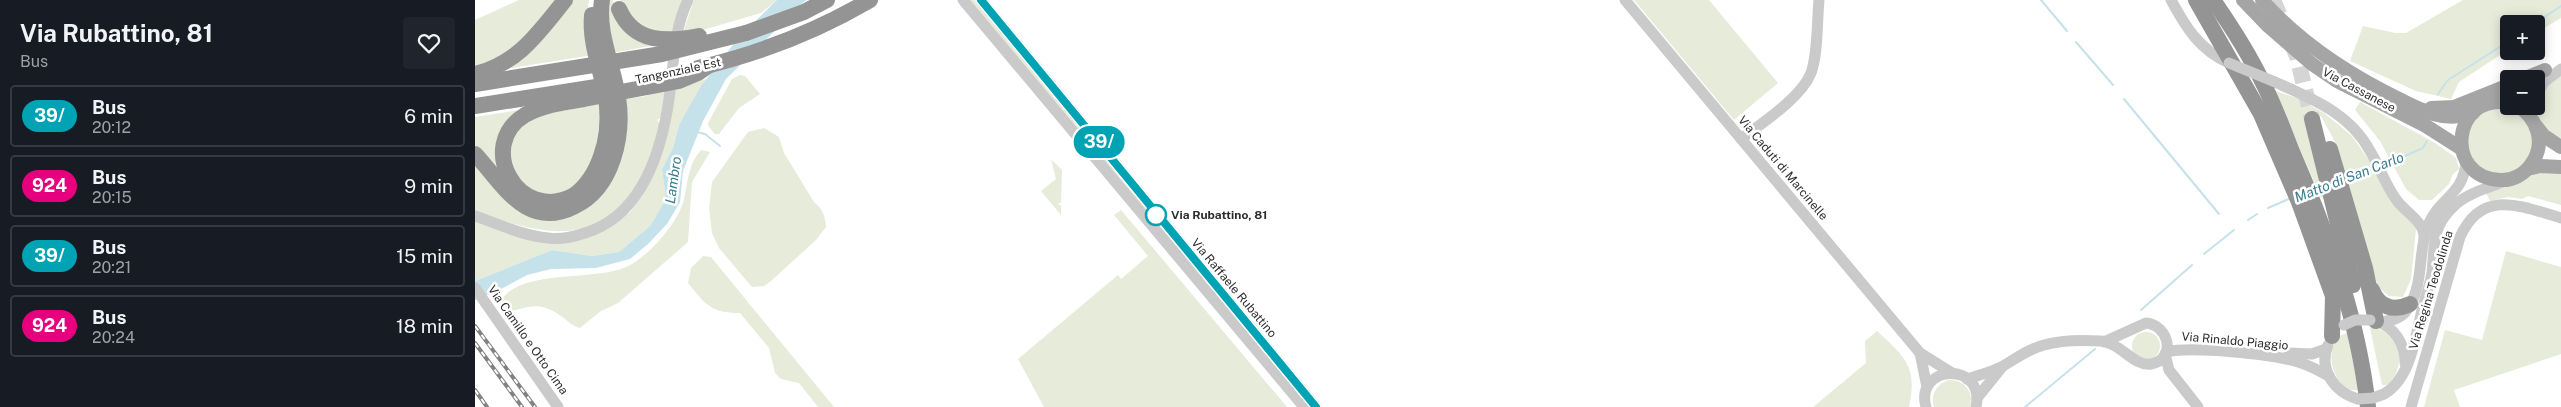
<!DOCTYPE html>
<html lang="it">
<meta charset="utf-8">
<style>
body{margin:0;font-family:"Public Sans",sans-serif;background:#20242c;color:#f1f3f6;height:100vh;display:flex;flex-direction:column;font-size:19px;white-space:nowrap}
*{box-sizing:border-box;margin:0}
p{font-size:16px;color:#9ea1a6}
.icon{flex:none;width:28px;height:28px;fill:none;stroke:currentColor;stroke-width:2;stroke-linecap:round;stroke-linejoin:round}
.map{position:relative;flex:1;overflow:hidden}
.drawer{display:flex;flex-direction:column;background:#171b24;width:475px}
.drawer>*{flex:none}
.badge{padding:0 10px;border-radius:16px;font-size:18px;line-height:32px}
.controls{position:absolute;left:2025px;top:15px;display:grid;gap:10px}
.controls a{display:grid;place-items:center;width:45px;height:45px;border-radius:5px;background:#171b24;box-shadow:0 2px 12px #0003;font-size:25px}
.map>.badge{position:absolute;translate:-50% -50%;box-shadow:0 0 0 2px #fff}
.round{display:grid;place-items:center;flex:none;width:52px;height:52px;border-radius:5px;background:#20242c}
.headline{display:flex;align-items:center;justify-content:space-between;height:85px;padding:0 20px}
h1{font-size:24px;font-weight:700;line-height:38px}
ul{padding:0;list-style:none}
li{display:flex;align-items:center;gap:15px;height:62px;margin:0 10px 8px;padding:0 10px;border:2px solid #363941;border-radius:5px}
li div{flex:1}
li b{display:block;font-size:19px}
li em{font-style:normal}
li .badge{min-width:55px;font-weight:700;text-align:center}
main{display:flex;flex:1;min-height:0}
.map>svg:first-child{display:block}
</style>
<main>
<section class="drawer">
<div class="headline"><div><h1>Via Rubattino, 81</h1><p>Bus</p></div><a class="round"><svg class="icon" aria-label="heart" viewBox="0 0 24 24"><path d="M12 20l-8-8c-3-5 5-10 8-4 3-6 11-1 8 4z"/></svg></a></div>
<ul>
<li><span class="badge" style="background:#00a3b4;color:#fff">39/</span><div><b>Bus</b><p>20:12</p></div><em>6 min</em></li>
<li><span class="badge" style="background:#e6007e;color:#fff">924</span><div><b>Bus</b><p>20:15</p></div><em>9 min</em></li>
<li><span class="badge" style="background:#00a3b4;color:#fff">39/</span><div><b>Bus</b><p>20:21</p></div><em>15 min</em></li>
<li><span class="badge" style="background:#e6007e;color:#fff">924</span><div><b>Bus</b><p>20:24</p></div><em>18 min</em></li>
</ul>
</section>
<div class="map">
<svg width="2086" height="407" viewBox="0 0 2086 407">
<rect width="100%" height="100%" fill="#fff"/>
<g fill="#e6ebda">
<polygon points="44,0 82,0 37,52 0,67 0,20"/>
<polygon points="95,0 114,0 112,18 118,55 30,69"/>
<polygon points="130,0 138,0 140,9 181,45 136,53"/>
<polygon points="145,0 209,0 198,37 165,31"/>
<polygon points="219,0 302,0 286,13 207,36"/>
<polygon points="494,0 499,0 838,407 833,407"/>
<polygon points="1159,0 1234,0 1303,83 1259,120"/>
<polygon points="1988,0 2086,0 2086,18 2061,33 2061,24 2034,24 2034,49 1984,82 1976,99 1941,91 1875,61 1888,26 1920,33 1931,33"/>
<path d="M 2086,74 L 2086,138 C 2051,124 2059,92 2086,74 Z"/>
<polygon points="265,75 270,76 285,94 264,108 244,134 240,134 234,127 233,123 257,79"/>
<polygon points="232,79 204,125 198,148 187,169 191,199 175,226 144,252 117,256 77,250 0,281 0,220 76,241 140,223 155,212 167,196 187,149 202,85"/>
<path d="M 192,88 L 187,117 L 182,120 L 185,125 C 180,141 176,159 169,176 C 166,183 158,191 153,197 C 112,251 53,229 0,212 L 0,160 L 94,214 L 146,100 L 172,96 L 172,92 Z"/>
<polygon points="1800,91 1822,98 1849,113 1877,136 1941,229 1936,279 1928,297 1914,296 1903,287 1873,184 1877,179 1871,176 1860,142 1846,116 1832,120 1851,196 1846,198"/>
<path d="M 139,100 L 137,143 L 127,175 L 108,197 L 84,208 L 70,208 L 55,205 L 34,190 L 0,149 L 0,117 L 51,109 C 0,169 83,257 124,169 C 134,147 136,125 135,102 Z"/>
<polygon points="1885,102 1960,143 1981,158 1984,169 1978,174 1974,184 1957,200 1944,200 1931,189 1905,141 1880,110"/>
<polygon points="128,103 117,169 87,197 81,198 43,187 32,143 55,117"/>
<circle cx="2025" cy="141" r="33"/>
<path d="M 289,128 L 304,137 L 309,153 L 339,202 C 348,209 350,216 351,227 L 341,240 L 296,281 L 289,286 L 277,287 L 244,248 L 237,233 L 234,208 L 237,182 L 273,132 Z"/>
<path d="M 226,150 L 235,152 L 217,182 L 213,242 L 143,303 L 126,311 L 105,328 C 97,326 93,321 86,316 C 64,300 53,307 30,313 L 23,308 C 33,267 120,282 151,267 C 174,257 206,220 210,195 C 213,179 214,163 226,150 Z"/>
<polygon points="576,159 587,170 586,202 582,205 586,205 586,215 566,191 581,179"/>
<polygon points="2069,171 2086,173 2086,205 2053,196 2047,199 2033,197 2015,201 2011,193"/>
<polygon points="646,210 812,407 569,407 543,359 643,275 646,279 673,256 639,215"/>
<polygon points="2031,251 2086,267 2086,354 1979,390 1985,407 1949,407 1970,330 2007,340"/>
<path d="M 228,256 L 236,257 L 359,407 L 343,407 L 324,383 L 306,379 L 300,373 L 294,348 L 265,313 C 236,313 231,305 213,283 L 216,268 Z"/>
<path d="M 1899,327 C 1925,335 1933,366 1912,385 L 1907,385 L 1895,328 Z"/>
<path d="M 1402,331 C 1430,357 1443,367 1434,407 L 1338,407 L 1391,363 L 1390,341 Z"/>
<circle cx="1671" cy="346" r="14"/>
<path d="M 1872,333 L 1884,390 C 1856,394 1845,339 1872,333 Z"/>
<path d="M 1474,380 C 1490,380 1499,392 1495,407 L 1459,407 C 1455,394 1462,384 1474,380 Z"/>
</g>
<polygon fill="#c5e2eb" points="302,0 331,0 251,79 228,121 208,171 205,202 192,224 173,244 155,259 121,268 76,269 52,275 28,288 0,300 0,281 77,250 117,256 144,252 175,226 191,199 187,169 198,148 204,125 226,86 265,36"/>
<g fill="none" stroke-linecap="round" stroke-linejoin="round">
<g stroke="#c5e2eb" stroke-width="2">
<polyline points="1566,0 1592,31"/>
<polyline points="2059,24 2086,6"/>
<polyline points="1601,42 1638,85"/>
<polyline points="1963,94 1973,80 2034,41"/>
<polyline points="1649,99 1744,214"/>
<polyline points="222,132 230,134 245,146"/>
<polyline points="1907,166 1948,148 1952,141"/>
<polyline points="1872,180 1901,169"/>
<polyline points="1793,208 1816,198"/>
<polyline points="1773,220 1782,214"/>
<polyline points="1729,254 1759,230"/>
<polyline points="1666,310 1717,265"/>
<polyline points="1550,407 1620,349"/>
</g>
<polyline stroke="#d5d5d5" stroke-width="16" stroke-dasharray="16 8" stroke-linecap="butt" points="1798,0 1822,56 1837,119"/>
<g stroke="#cacaca" stroke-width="11">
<polyline points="488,0 829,407"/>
<polyline points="506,0 841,407"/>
<polyline points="1150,0 1445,353 1477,373"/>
<path d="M 1696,0 C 1711,28 1725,50 1754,63"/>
<path d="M 1800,82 C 1837,99 1875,113 1895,151 C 1905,167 1911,187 1923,202 C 1932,213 1950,223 1949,238"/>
<polyline points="2061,96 2069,82 2086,69"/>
<path d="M 1266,139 C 1287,123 1326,98 1336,73 C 1343,54 1342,21 1344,0"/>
<path d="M 0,216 C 23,224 49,236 73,238 C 85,240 98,237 110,233 C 169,215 188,147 195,92 C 199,61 199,29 213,0"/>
<polyline points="0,288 83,407"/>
<path d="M 1902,321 C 1920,328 1930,344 1930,363"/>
<path d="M 1905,322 C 1915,321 1926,319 1932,310 C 1950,284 1942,253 1953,225 C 1964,198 1990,194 1991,160"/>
<path d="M 1853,345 C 1843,369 1859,392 1883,399"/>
<path d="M 1691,352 C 1716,346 1797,354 1823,362 C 1834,365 1844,371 1854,376"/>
<polyline points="1445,353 1452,387"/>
<polyline points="1814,353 1837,354 1851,349"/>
<polyline points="1690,354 1694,370 1723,407"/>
<path d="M 1492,379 C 1504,375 1517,372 1528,366 C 1542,358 1553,349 1569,345 C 1586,340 1608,340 1626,341 C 1646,343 1659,367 1676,364 C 1702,359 1694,325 1671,323 L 1629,342"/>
<path d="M 1909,394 C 1936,378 1940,338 1947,310 C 1950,298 1955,285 1957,273 C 1960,244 1956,226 1981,204 C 1995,192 2016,187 2033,180"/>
<polyline points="1502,398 1527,367"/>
<path d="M 1451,407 C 1439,364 1511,361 1501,407"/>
<path d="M 1936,407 L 1985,237 C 2007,188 2046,206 2086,218"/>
</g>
<g stroke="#a5a5a5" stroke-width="14">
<polyline points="1768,0 1792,25 1837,64 1862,81 1951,126 1987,149"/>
<path d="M 1787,0 C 1825,43 1871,73 1922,98 C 1947,111 1970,123 1998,113"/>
<polyline points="2048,79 2070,70"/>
<path d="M 2034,103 C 1977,92 1968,178 2025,180 C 2038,181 2050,174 2057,163 C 2071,143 2062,118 2043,106"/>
<polyline points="1956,108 1979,107 2034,85"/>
<polyline points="2062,127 2069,136 2086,147"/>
<polyline points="2053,169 2065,166 2086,167"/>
</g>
<g stroke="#949494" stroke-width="16">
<polyline points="1721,0 1786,114 1824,202 1858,296 1857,336"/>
<path d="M 1738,0 C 1756,26 1773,52 1787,81 C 1799,104 1808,129 1818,154 C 1853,235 1883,318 1893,407"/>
<polyline points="271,33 329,12 352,0"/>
<path d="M 0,74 C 43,64 64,32 90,0"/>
<polyline points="0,106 121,87"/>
<polyline points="1837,119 1878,285"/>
<polyline points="1855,149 1890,268 1901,321"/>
<path d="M 0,154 C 28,184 51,231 100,206 C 138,188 149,135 143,97 C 138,64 122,33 127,0"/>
<path d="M 98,196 C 125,177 135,137 132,106 C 129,75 114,46 117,15"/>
<path d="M 1897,290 C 1904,307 1918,312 1935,304"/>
</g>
<defs>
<g id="rail">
<polyline points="0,326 60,407"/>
<polyline points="0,343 47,407"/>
<polyline points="0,390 12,407"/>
</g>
</defs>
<use href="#rail" stroke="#828282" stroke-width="4"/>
<use href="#rail" stroke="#fff" stroke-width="2" stroke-dasharray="5.5" stroke-linecap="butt"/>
<g stroke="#cacaca" stroke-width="11">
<polyline points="1754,63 1800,82"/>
<polyline points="1869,325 1880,320 1895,320"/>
<polyline points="1883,399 1898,398 1909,394"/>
</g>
<g stroke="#949494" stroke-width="16">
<path d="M 144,9 C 159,44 192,42 224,36"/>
<path d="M 223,68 C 283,54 342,31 395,0"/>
<polyline points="0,84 187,54 271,33"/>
<path d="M 98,196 C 43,224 0,145 50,115 C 68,105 90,102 109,99 C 141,93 172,87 204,81 L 223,73 L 233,66"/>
</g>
</g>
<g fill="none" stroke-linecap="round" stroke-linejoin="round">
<defs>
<polyline id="line" points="506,0 841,407"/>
</defs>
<use href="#line" stroke="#fff" stroke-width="11"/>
<use href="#line" stroke="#00a3b4" stroke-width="8"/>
</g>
<circle fill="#fff" stroke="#00a3b4" stroke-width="2.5" cx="681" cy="215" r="10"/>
<g text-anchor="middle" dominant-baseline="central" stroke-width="5" stroke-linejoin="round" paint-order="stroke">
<g font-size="12" fill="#2d2d2d" stroke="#fff">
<text transform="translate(203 71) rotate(-12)">Tangenziale Est</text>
<text transform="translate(1884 90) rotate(28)">Via Cassanese</text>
<text transform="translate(1308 168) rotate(50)">Via Caduti di Marcinelle</text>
<text transform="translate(759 288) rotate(50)">Via Raffaele Rubattino</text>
<text transform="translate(1956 290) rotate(-73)">Via Regina Teodolinda</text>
<text transform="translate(53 340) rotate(55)">Via Camillo e Otto Cima</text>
<text transform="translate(1760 341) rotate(5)">Via Rinaldo Piaggio</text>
</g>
<g font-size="12" font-weight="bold" fill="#2d2d2d" stroke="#fff" text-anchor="start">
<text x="696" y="215">Via Rubattino, 81</text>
</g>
<g font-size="14" font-style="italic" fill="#3a7c90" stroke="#fff">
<text transform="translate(1874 177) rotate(-21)">Matto di San Carlo</text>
<text transform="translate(198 180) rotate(-82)">Lambro</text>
</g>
</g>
</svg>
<div class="controls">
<a>+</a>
<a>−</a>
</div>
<b class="badge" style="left:624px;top:142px;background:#00a3b4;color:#fff">39/</b>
</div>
</main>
